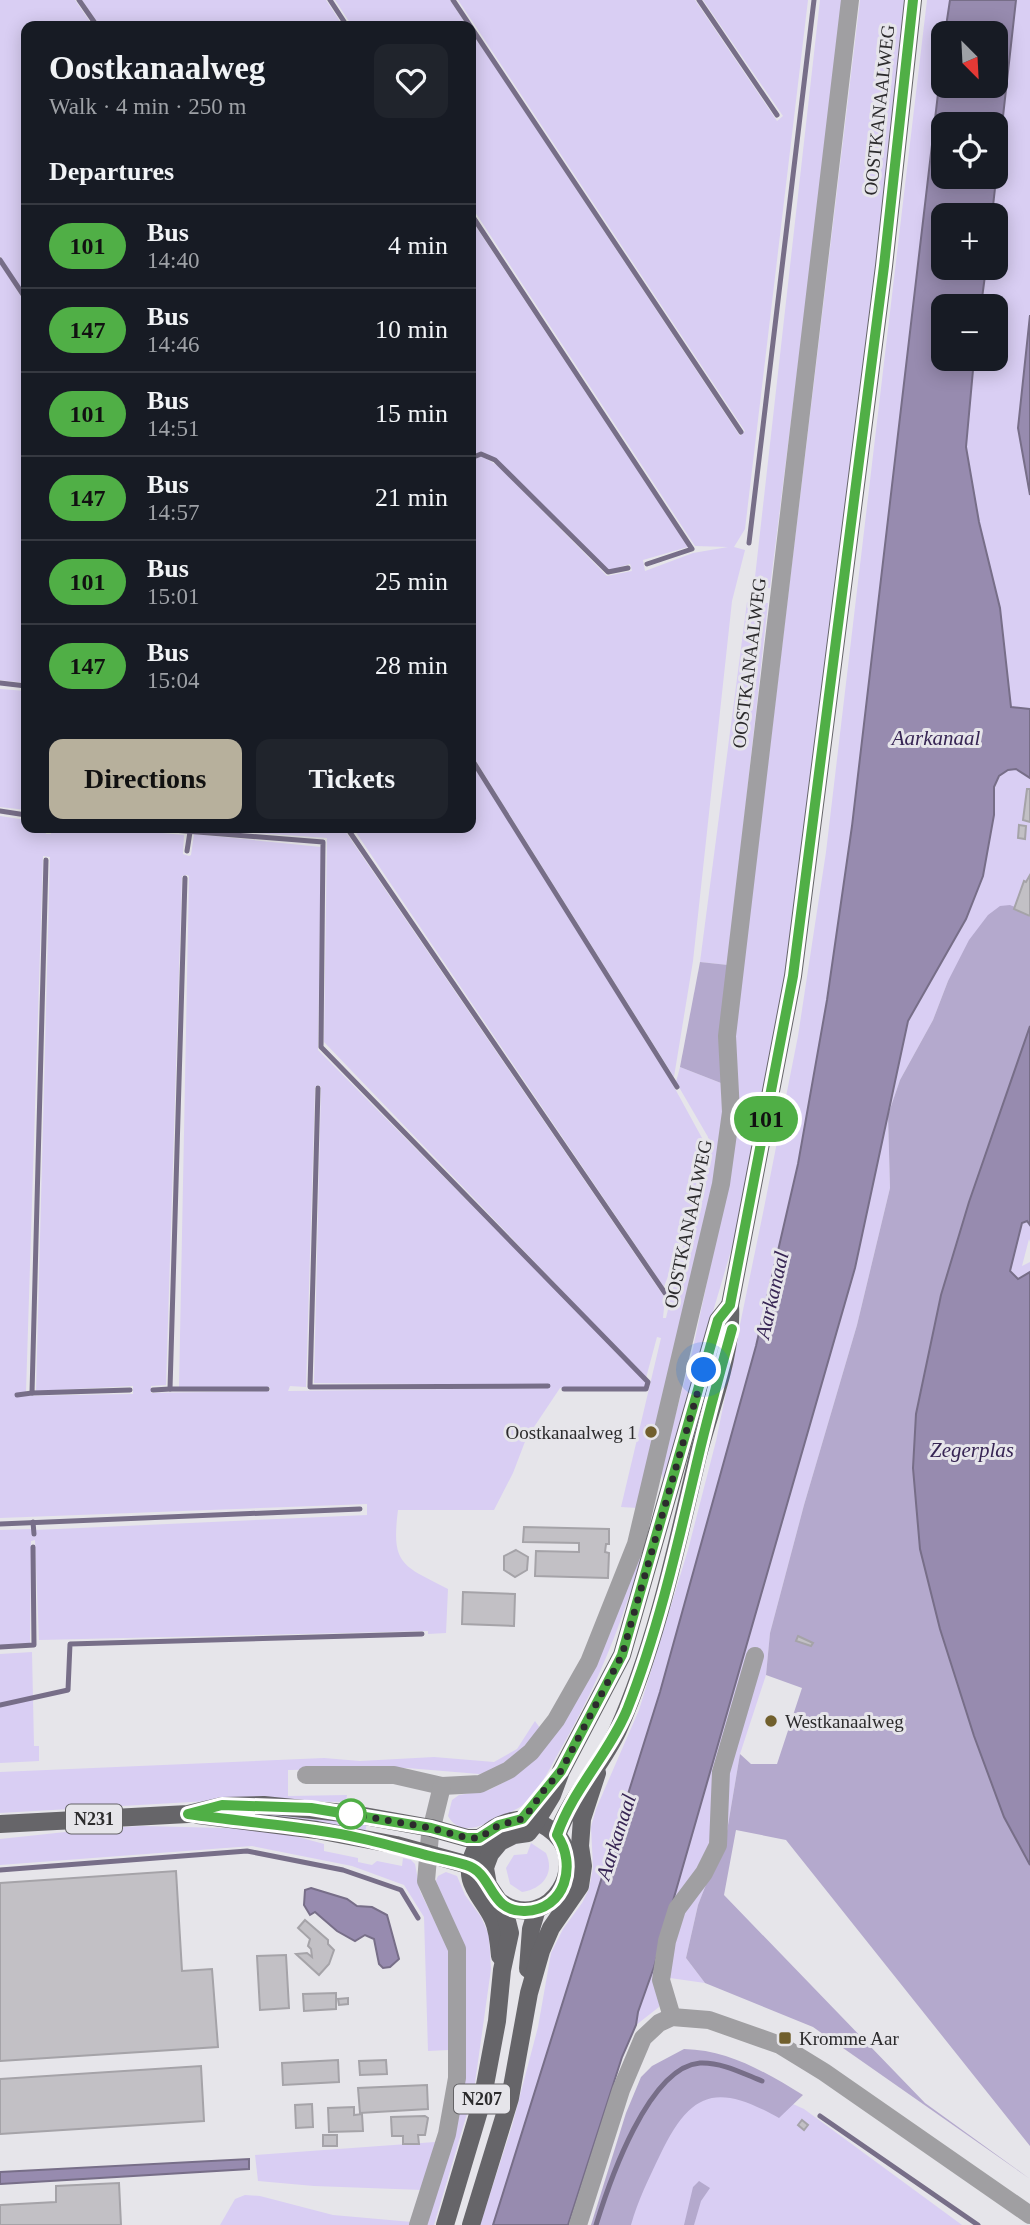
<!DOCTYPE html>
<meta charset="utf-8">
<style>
body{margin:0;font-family:Georgia,serif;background:#20242c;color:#f1f3f6;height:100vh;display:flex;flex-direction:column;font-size:26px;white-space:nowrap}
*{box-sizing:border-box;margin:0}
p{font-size:23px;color:#9ea1a6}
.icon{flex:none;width:38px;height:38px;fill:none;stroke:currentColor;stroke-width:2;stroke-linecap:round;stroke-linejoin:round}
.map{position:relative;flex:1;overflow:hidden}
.side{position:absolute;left:21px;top:21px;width:455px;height:812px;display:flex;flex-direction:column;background:#171b24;border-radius:14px;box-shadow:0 4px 18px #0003}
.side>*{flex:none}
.badge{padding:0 14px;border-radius:23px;font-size:24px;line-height:46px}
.needle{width:46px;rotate:156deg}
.controls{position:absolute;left:931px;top:21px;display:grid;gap:14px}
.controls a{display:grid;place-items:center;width:77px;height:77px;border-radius:14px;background:#171b24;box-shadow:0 4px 18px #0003;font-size:35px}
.you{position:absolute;width:35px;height:35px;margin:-18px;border:5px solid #fff;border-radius:50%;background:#1a73e8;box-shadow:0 0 0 10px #1a73e833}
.map>.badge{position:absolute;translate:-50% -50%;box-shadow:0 0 0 4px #fff}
h2{padding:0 28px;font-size:26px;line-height:63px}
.round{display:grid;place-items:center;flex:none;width:74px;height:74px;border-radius:14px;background:#20242c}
.head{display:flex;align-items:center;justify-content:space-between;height:119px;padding:0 28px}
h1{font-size:33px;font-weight:800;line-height:52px}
.cta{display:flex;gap:14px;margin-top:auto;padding:14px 28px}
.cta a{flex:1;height:80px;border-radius:14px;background:#b7b09c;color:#111;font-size:28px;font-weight:800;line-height:80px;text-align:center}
.cta a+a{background:#20242c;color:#f1f3f6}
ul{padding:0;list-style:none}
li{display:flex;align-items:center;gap:21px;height:84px;padding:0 28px;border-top:2px solid #363941}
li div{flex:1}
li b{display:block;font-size:26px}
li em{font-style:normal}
li .badge{min-width:77px;font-weight:700;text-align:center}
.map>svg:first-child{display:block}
</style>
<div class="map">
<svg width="1030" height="2225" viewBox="0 0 1030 2225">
<rect width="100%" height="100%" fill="#e6e5ea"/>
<g fill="#d9cef3" fill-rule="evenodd">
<polygon points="0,0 75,0 93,26 26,26 26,295 0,256"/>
<polygon points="82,0 326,0 343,26 100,26"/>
<polygon points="335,0 450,0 467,26 352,26"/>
<polygon points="458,0 695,0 777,121 783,116 703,0 808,0 745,529 734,547 745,550 732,601 693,961 674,1077 471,753 471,460 482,456 498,466 607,576 632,571 630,564 609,570 500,464 482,453 471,456 471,219 688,547 643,560 645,571 693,553 728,547 695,546 471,206 471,31 740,436 745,431"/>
<polygon points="820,0 844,0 770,588 754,586"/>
<polygon points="860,0 908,0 850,486 778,1023 735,1237 663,1481 661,1469 692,1353 728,1183 735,1036"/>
<polygon points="927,0 950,0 945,33 943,33 943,52 852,826 827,1000 798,1164 756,1346 660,1692 493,2225 480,2225 512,2126 538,2027 551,1953 563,1929 582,1903 589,1889 593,1868 591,1827 596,1809 639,1710 688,1550 716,1441 763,1213 798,1036 826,852"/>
<polygon points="1016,0 1030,0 1030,315 1018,428 1030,495 1030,709 1011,707 1000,608 979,522 966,447 974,359 996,359 996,306 981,306 986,268 996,268 996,215 992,215"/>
<polygon points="0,264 26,304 26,683 0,680"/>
<polygon points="747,602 768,603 728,965 700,962"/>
<polygon points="0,689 26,691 26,810 0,807"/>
<polygon points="471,762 673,1085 702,1138 695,1194 708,1137 676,1082 680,1067 721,1083 723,1120 719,1164 638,1508 621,1507 661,1338 657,1337 646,1378 324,1042 327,838 189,828 343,828 665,1298 663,1318 666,1318 690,1216 664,1287 353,828 471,828"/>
<path d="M 1016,769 L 1030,778 L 1030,917 L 1022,910 L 948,981 L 933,1020 L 900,1080 L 888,1115 L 890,1188 L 857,1325 L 804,1505 L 770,1633 L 766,1675 L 740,1754 L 727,1831 L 698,1905 L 686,1958 L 705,1983 L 670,1978 L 659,1995 L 659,2007 L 636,2025 L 638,2012 L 654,1967 L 855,1268 L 908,1021 L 924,991 L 994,815 C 994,795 991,772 1016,769 Z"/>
<path d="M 0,816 L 26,820 L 26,828 L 45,828 L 46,834 L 51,834 L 51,828 L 107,828 L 184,835 L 183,854 L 189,856 L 191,855 L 194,834 L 321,847 L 318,1050 L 647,1382 L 645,1388 L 560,1388 L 526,1439 L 513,1473 L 494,1510 L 398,1510 C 391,1565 402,1565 448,1589 L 446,1633 L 428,1634 L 428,1631 L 39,1640 L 35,1540 L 31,1541 L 30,1643 L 0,1645 L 0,1530 L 32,1529 L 33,1536 L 35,1536 L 35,1530 L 367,1515 L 367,1504 L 0,1518 ZM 43,856 L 50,857 L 36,1391 L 133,1386 L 133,1394 L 16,1396 L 16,1394 L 26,1392 ZM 187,875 L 189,876 L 179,1388 L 270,1387 L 270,1391 L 151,1393 L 151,1386 L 166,1385 L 182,876 ZM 318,1085 L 321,1087 L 314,1383 L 550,1385 L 550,1388 L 288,1391 L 290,1386 L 306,1387 L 315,1087 Z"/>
<polygon points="1027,1221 1030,1225 1030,1242 1029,1239 1022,1266 1030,1262 1030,1272 1018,1279 1010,1271 1022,1223"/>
<path d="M 647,1553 L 635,1591 L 629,1596 C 611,1651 588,1702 559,1752 C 549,1770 539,1791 523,1805 C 517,1810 494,1819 485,1824 C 471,1830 456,1831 448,1816 L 452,1800 L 459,1795 L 489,1790 L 508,1780 L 599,1656 L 611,1631 L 636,1558 Z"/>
<polygon points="32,1652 34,1746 39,1746 39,1761 0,1763 0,1654"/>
<polygon points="535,1721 540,1728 521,1752 489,1772 479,1774 407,1768 288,1770 288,1796 347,1795 346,1802 226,1800 0,1813 0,1772 324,1758 360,1761 434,1757 494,1762 517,1749"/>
<polygon points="229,1810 367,1822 365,1833"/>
<polygon points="142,1826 269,1829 324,1844 324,1851 358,1858 358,1862 372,1865 377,1861 402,1866 403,1858 411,1860 415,1864 420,1891 450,1953 449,2050 428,2051 424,1917 404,1885 352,1866 252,1846 0,1865 0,1839 103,1828"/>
<path d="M 531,1843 L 546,1853 C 555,1873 543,1889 522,1892 L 510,1884 L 506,1868 L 514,1855 L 527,1854 Z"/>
<polygon points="446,1872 457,1876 465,1895 481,1917 489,1935 491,1969 474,2090 434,2225 424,2225 465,2052 466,1965 463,1945 435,1883 438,1876"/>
<polygon points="733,2077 804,2109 962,2225 602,2225 639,2128"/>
<polygon points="435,2142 423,2190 314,2186 258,2181 255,2155"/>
<polygon points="245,2195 260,2196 333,2215 412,2222 411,2225 220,2225 235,2199"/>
</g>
<g fill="#b4a9cd">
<polygon points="1010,905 1022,910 1030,917 1030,1026 969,1202 941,1295 916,1414 913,1468 920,1549 940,1629 974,1736 1004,1817 1030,1865 1030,2146 786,1840 736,1830 724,1895 925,2103 1030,2179 813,2027 705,1983 686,1958 698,1905 727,1831 740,1754 751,1764 777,1764 802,1688 766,1675 770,1633 804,1505 857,1325 890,1188 888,1115 900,1080 933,1020 948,981 969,940 988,915 1000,906"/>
<polygon points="700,962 728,965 721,1083 680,1067"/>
<path d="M 684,2049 C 729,2050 765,2072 803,2095 L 779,2118 C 717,2083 691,2090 660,2155 C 649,2178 638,2200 631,2225 L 591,2225 L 626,2113 L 641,2077 L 652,2066 Z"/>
<polygon points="699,2181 710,2188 701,2201 694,2225 684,2225 693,2187"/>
</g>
<g fill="#978baf" stroke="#776e88" stroke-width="2" fill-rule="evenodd">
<path d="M 950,0 L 1016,0 L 992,215 L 943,215 L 943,268 L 986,268 L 981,306 L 943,306 L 943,359 L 974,359 L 966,447 L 979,522 L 1000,608 L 1011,707 L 1030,709 L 1030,778 L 1016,769 L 1008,770 L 999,776 L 994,787 L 994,815 L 983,876 L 966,919 L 908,1021 L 855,1268 L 654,1967 L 638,2012 L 636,2025 L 622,2057 L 568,2225 L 493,2225 L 660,1692 L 756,1346 L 798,1164 L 827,1000 L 852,826 L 943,51 L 943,86 L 996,86 L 996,33 L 945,33 ZM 943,124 L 996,124 L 996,177 L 943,177 Z"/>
<polygon points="1030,315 1030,495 1018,428"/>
<polygon points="1030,1026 1030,1225 1027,1221 1022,1223 1010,1271 1018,1279 1030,1272 1030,1865 1004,1817 974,1736 940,1629 920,1549 913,1468 916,1414 941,1295 969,1202"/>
<polygon points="311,1888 347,1899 357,1906 372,1907 387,1915 399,1959 390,1967 383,1968 379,1964 374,1939 365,1935 355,1941 337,1931 315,1912 310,1915 304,1905 305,1890"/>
<polygon points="249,2159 249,2169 0,2184 0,2172"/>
</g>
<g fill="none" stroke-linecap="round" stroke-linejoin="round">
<g stroke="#776e88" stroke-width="5">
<polyline points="79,0 97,26"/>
<polyline points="330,0 347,26"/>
<polyline points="453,0 741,432"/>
<polyline points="699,0 777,115"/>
<polyline points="471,214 692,549 647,564"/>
<polyline points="0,260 26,299"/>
<polyline points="471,458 481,454 495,460 608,572 628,568"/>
<polyline points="749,543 814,0"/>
<polyline points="0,683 26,686"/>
<polyline points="471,758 677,1087"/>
<polyline points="0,811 26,815"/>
<polyline points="148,828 323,842 321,1047 648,1382 646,1389 564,1389"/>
<polyline points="347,828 665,1293"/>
<polyline points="187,851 190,832"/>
<polyline points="46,860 32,1393 130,1390"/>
<polyline points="185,878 170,1389 267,1389"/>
<polyline points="318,1088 310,1387 548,1386"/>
<polyline points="153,1390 170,1389"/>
<polyline points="17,1395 32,1393"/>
<polyline points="33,1522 34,1534"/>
<polyline points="0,1524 360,1509"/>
<polyline points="0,1647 34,1645 33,1547"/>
<polyline points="0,1705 68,1690 70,1644 422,1634"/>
<polyline points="0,1870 247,1851 343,1870 401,1890 418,1918"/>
<polyline points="820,2116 978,2225"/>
<path d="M 596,2225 C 609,2183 648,2067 700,2063 C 721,2062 742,2073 762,2081"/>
</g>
</g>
<g fill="#c2c0c5" stroke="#a5a3a8" stroke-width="2">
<polygon points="1027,789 1030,789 1030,822 1023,820"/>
<polygon points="1019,825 1026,826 1025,839 1018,838"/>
<polygon points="1030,875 1030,916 1014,909 1024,881 1026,882"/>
<polygon points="646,1427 657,1429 655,1437 645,1435"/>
<polygon points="524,1527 609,1529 609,1544 606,1544 605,1552 609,1553 608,1578 535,1576 536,1551 579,1552 579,1543 523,1542"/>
<polygon points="516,1550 528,1557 527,1570 515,1577 504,1570 504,1556"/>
<polygon points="463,1592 515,1594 514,1626 462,1624"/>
<polygon points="798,1636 813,1643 811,1646 796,1641"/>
<polygon points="176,1871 182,1971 212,1969 218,2047 0,2061 0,1883"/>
<polygon points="305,1920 328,1940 328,1944 334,1950 329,1964 319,1975 296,1954 307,1953 312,1957 311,1949 308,1946 310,1939 298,1928"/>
<polygon points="286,1955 289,2008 260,2010 257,1956"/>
<polygon points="336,1993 336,2009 304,2011 303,1994"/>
<polygon points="348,1998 348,2004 339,2005 338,1999"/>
<polygon points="338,2060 339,2082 283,2085 282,2063"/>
<polygon points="386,2060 387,2074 360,2075 359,2061"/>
<polygon points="201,2066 204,2121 0,2134 0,2079"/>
<polygon points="427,2085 428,2109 360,2113 358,2088"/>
<polygon points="312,2104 313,2127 296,2128 295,2105"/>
<polygon points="354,2107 354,2115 362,2114 363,2131 329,2132 328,2108"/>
<polygon points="425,2116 428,2118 425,2135 418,2135 419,2144 403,2144 403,2136 392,2136 391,2117"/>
<polygon points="802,2120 808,2125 804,2130 798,2125"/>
<rect x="323" y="2135" width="14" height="11"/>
<polygon points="119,2183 121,2225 0,2225 0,2205 56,2202 56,2186"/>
</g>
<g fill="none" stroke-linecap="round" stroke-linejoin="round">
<g stroke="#a09fa2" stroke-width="18">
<polyline points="306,1775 394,1775 442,1786 480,1784 509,1770 531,1752 556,1720 589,1662 636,1544 721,1184 731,1112 727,1036 850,0"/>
<polyline points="672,2017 661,1980 667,1941 677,1909 704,1873 718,1845 721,1772 755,1656"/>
<polyline points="418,2225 447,2134 457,2078 457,1949 426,1881 430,1835 442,1786"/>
<polyline points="578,2225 621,2090 643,2038 659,2023 672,2017 709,2020 780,2045 824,2072 1030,2215"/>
</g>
<g stroke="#666569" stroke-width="18">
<polyline points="198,1815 317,1830 396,1845 465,1864 479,1871"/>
<polyline points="0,1824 188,1814 222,1806 264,1805 353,1814 431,1828 467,1838 479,1838 486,1834"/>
<path d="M 557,1835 C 571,1796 601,1767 618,1730 C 657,1642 676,1548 698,1455 C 710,1408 733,1354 730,1305 L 793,976 L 884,266 L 913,0"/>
<path d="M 500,1902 C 550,1936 595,1859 548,1828 C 537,1820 524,1818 512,1821 C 495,1825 482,1835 475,1850 C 460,1883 481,1894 493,1919 C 498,1930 499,1944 500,1956"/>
<polyline points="528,1969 531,1929 537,1909"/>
<polyline points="445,2225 482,2101 497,2021 502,1970 510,1933 504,1909 488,1885 485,1868 487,1862 490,1854 500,1842 514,1835 528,1833 532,1828 552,1795 561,1771 622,1655 718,1320 730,1305"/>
<polyline points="471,2225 510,2098 529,1993 541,1951 551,1928 580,1886 583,1866 580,1846 582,1819 597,1773"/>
</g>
</g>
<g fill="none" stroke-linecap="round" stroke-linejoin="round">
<defs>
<path id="line" d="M 732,1329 C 720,1372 708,1415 698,1458 C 678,1543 659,1629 627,1710 C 608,1755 573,1789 557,1835 C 577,1864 566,1910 525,1911 C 488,1912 494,1873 466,1865 C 454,1861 442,1859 430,1856 C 392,1846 354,1835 315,1830 C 273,1824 230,1820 188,1814 L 222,1805 L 311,1808 L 431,1828 L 467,1838 L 479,1838 L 499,1825 L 522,1819 L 561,1771 L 622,1655 L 718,1320 L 730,1305 L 793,976 L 884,266 L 913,0"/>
</defs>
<use href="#line" stroke="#fff" stroke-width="16"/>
<use href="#line" stroke="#50af46" stroke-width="10"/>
<polyline stroke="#2c2b2d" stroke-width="7" stroke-dasharray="0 12.6" points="351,1814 431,1828 467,1838 479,1838 499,1825 522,1819 528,1813 544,1790 561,1771 622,1655 704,1370"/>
</g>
<g fill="#715f2d" stroke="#e6e5ea" stroke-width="2.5">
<circle cx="651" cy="1432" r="7"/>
<circle cx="771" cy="1721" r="7"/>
<rect x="778" y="2031" width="14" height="14" rx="3.5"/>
</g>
<circle fill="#fff" stroke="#50af46" stroke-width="3.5" cx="351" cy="1814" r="14"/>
<g text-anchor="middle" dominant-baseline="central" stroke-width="6" stroke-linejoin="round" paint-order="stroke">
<g fill="#e6e5ea" stroke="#646366" stroke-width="2">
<rect x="66" y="1804.5" width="56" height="29" rx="5"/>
<rect x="454" y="2084.5" width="56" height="29" rx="5"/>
</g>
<g font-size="18" font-weight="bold" fill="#2c2b2d">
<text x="94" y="1819">N231</text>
<text x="482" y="2099">N207</text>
</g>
<g font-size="19" fill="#2c2b2d" stroke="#e6e5ea">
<text transform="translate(879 110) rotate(-84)">OOSTKANAALWEG</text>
<text transform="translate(749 663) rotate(-83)">OOSTKANAALWEG</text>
<text transform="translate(688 1224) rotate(-78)">OOSTKANAALWEG</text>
</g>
<g font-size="19" fill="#2c2b2d" stroke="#e6e5ea" text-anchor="start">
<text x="637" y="1432" text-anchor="end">Oostkanaalweg 1</text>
<text x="785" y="1721">Westkanaalweg</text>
<text x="799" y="2038">Kromme Aar</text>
</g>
<g font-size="21" font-style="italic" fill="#372554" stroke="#e6e5ea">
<text x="936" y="738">Aarkanaal</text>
<text transform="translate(772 1295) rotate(-77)">Aarkanaal</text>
<text x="972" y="1450">Zegerplas</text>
<text transform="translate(616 1837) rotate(-72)">Aarkanaal</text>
</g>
</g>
</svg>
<div class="controls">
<a><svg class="needle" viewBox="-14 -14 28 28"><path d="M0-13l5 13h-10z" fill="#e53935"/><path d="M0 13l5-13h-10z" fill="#9ea1a6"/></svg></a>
<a><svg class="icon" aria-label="locate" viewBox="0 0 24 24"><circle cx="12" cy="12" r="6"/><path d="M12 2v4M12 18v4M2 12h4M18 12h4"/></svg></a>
<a>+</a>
<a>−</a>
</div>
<div class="you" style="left:704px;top:1370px"></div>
<b class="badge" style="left:766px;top:1119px;background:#50af46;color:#111">101</b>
<section class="side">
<div class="head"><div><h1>Oostkanaalweg</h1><p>Walk · 4 min · 250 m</p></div><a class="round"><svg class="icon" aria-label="heart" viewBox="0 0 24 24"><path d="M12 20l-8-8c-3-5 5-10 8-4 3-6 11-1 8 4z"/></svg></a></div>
<h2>Departures</h2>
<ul>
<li><span class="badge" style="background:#50af46;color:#111">101</span><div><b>Bus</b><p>14:40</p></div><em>4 min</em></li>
<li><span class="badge" style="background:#50af46;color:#111">147</span><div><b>Bus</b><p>14:46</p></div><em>10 min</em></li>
<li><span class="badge" style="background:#50af46;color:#111">101</span><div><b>Bus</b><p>14:51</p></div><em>15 min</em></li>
<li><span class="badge" style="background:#50af46;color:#111">147</span><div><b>Bus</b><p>14:57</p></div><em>21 min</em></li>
<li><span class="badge" style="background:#50af46;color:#111">101</span><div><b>Bus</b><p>15:01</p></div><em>25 min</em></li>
<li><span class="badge" style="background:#50af46;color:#111">147</span><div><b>Bus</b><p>15:04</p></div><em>28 min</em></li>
</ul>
<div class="cta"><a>Directions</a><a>Tickets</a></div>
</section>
</div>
